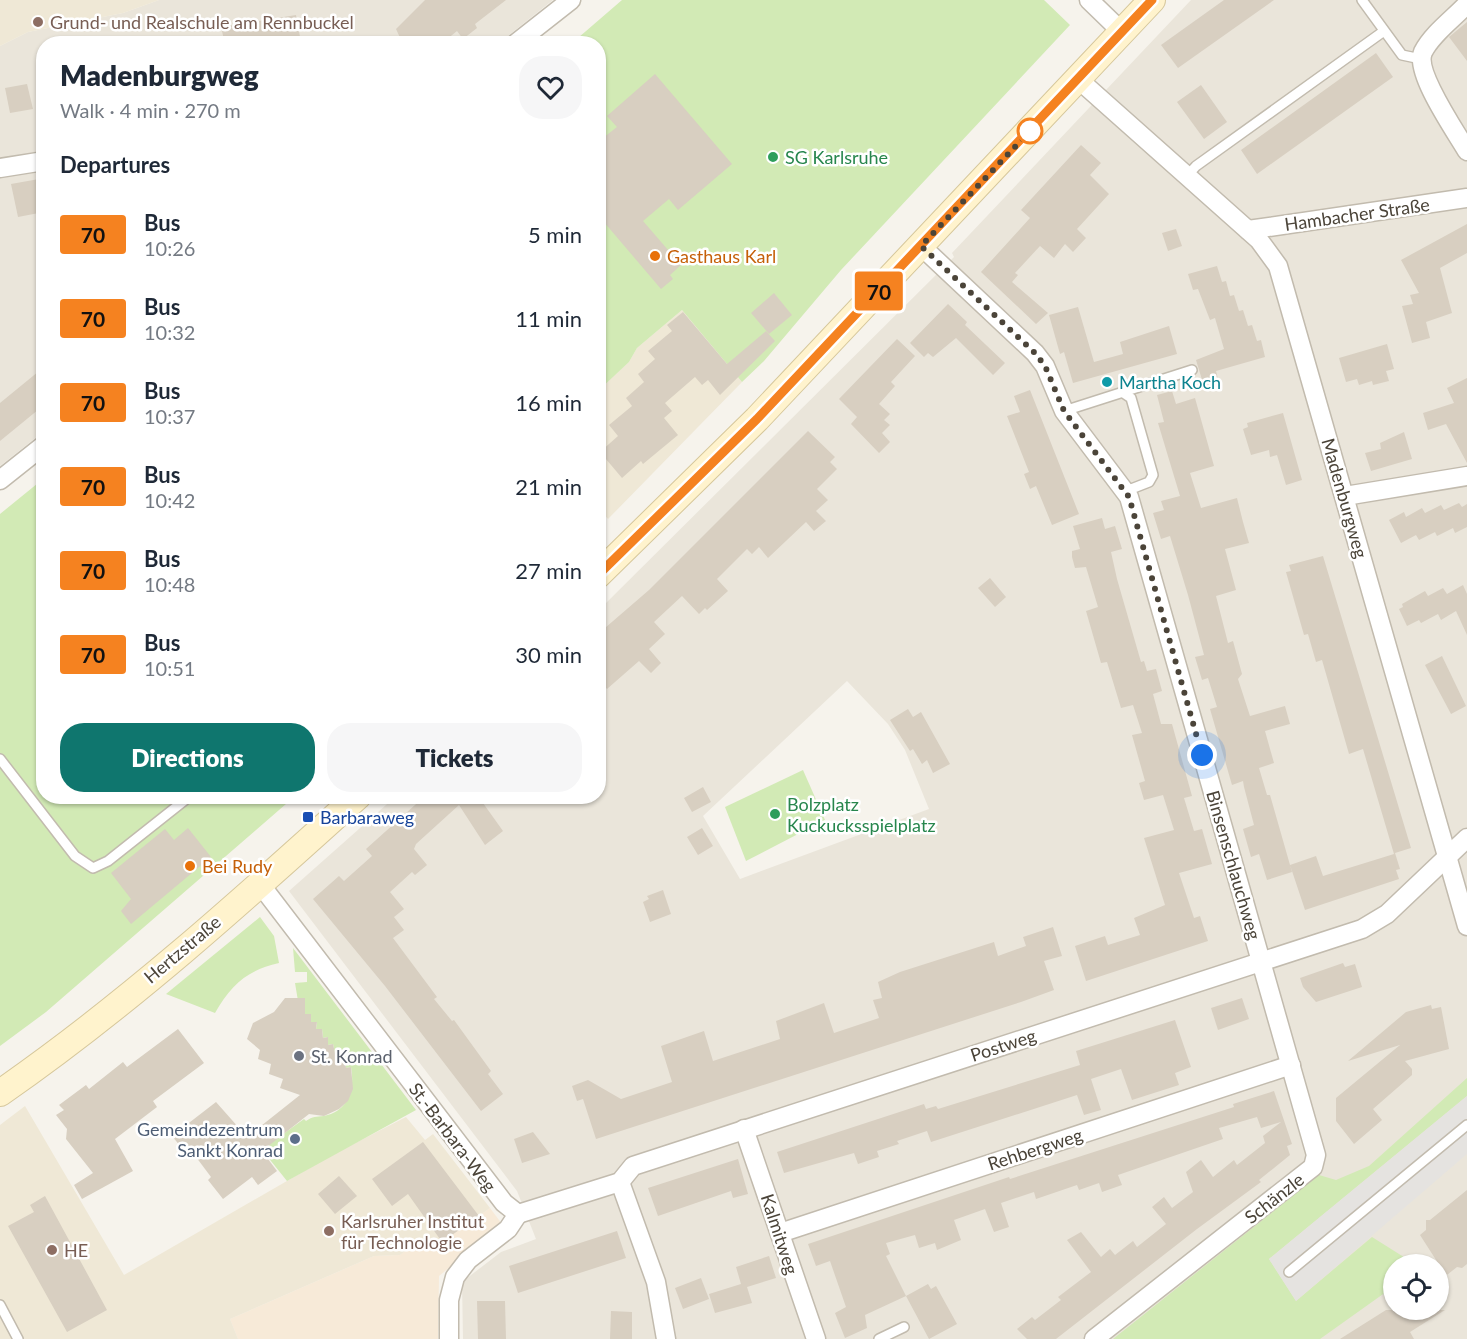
<!DOCTYPE html>
<meta charset="utf-8">
<style>
body{margin:0;font-family:Lato,sans-serif;background:#f6f6f7;color:#1f2937;height:100vh;display:flex;flex-direction:column;font-size:22px;white-space:nowrap}
*{box-sizing:border-box;margin:0}
p{font-size:20px;color:#747a83}
.icon{flex:none;width:33px;height:33px;fill:none;stroke:currentColor;stroke-width:2;stroke-linecap:round;stroke-linejoin:round}
.map{position:relative;flex:1;overflow:hidden}
.side{position:absolute;left:36px;top:36px;width:570px;height:768px;display:flex;flex-direction:column;background:#fff;border-radius:24px;box-shadow:0 2px 4px #0004}
.side>*{flex:none}
.badge{padding:0 12px;border-radius:4px;font-size:21px;line-height:39px}
.buttons{position:absolute;left:1383px;top:1254px;display:grid;gap:12px}
.buttons a{display:grid;place-items:center;width:66px;height:66px;border-radius:50%;background:#fff;box-shadow:0 2px 4px #0004;font-size:30px}
.you{position:absolute;width:30px;height:30px;margin:-15px;border:4px solid #fff;border-radius:50%;background:#1a73e8;box-shadow:0 0 0 9px #1a73e833}
.map>.badge{position:absolute;translate:-50% -50%;box-shadow:0 0 0 3px #fff}
h2{padding:0 24px;font-size:22px;line-height:54px}
.round{display:grid;place-items:center;flex:none;width:63px;height:63px;border-radius:24px;background:#f6f6f7}
.headline{display:flex;align-items:center;justify-content:space-between;height:102px;padding:0 24px}
h1{font-size:28px;font-weight:800;line-height:45px}
.cta{display:flex;gap:12px;margin-top:auto;padding:12px 24px}
.cta a{flex:1;height:69px;border-radius:24px;background:#0f766e;color:#fff;font-size:24px;font-weight:800;line-height:69px;text-align:center}
.cta a+a{background:#f6f6f7;color:#1f2937}
ul{padding:0;list-style:none}
li{display:flex;align-items:center;gap:18px;height:84px;padding:0 24px}
li div{flex:1}
li b{display:block;font-size:22px}
li em{font-style:normal}
li .badge{min-width:66px;font-weight:700;text-align:center}
.map>svg:first-child{display:block}
</style>
<div class="map">
<svg width="1467" height="1339" viewBox="0 0 1467 1339">
<rect width="100%" height="100%" fill="#f6f3ec"/>
<g fill="#eae5da" fill-rule="evenodd">
<polygon points="159,0 553,0 499,43 44,44 43,432 0,466 0,46 28,32 123,13"/>
<path d="M 1191,0 L 1467,0 L 1467,1339 L 463,1339 L 462,1282 L 501,1252 L 536,1239 L 517,1191 L 289,891 L 395,797 L 598,796 L 599,610 L 954,257 L 952,253 ZM 847,681 L 888,724 L 905,750 L 929,809 L 740,879 L 703,816 ZM 1394,1264 L 1438,1264 L 1438,1310 L 1394,1310 Z"/>
</g>
<polygon fill="#f7ead8" points="490,1208 502,1224 439,1276 438,1339 238,1339 230,1319 374,1256 400,1255 415,1243 442,1242"/>
<g fill="#efe8d6">
<polygon points="0,0 159,0 123,13 28,32 0,46"/>
<polygon points="682,310 742,382 608,519 599,508 598,390 629,362 637,348"/>
<polygon points="25,1106 124,1275 332,1155 406,1117 425,1140 433,1134 490,1208 442,1242 415,1243 400,1255 374,1256 230,1319 238,1339 0,1339 0,1125"/>
</g>
<g fill="#d2eab5">
<polygon points="622,0 1044,0 1070,25 841,270 764,361 742,382 682,310 637,348 629,362 599,390 598,44 571,44"/>
<polygon points="43,479 44,796 294,797 46,1012 0,1046 0,514"/>
<polygon points="803,770 825,820 746,861 725,807"/>
<path d="M 260,917 L 274,936 L 279,963 C 247,970 231,985 215,1013 L 166,994 Z"/>
<path d="M 293,948 L 416,1110 L 287,1181 L 259,1146 L 275,1132 L 279,1137 L 304,1119 L 306,1121 C 313,1116 316,1117 324,1116 C 349,1111 355,1089 351,1067 L 346,1068 L 345,1060 L 341,1061 L 340,1052 L 335,1053 L 333,1044 L 328,1045 L 328,1037 L 323,1038 L 322,1029 L 316,1029 L 317,1022 L 311,1022 L 311,1014 L 305,1014 L 305,1007 L 299,1007 L 295,983 L 307,982 L 307,972 L 295,972 Z"/>
<polygon points="1467,1078 1467,1096 1269,1259 1296,1301 1372,1237 1407,1259 1407,1264 1394,1264 1393,1287 1320,1339 1113,1339 1319,1175 1336,1180 1369,1166"/>
</g>
<polygon fill="#e5e3e0" points="1467,1096 1467,1154 1296,1301 1269,1259"/>
<g fill="#d8cfc1">
<polygon points="425,0 506,0 475,24 477,28 463,39 457,31 441,44 403,44 396,29"/>
<polygon points="1224,0 1274,0 1178,68 1161,45"/>
<polygon points="296,15 300,37 297,38 298,44 225,44 221,27"/>
<polygon points="1467,22 1467,61 1449,37"/>
<polygon points="1376,53 1393,77 1257,174 1241,150"/>
<polygon points="655,74 732,164 678,210 669,199 643,221 681,265 670,275 673,279 661,289 598,215 598,142 617,127 607,116"/>
<polygon points="27,84 33,109 10,113 5,88"/>
<polygon points="1201,85 1227,122 1204,139 1177,102"/>
<polygon points="1081,145 1101,163 1090,175 1109,194 1077,229 1086,238 1073,252 1065,244 1054,258 1040,246 1015,273 1018,275 1012,282 1048,313 1036,324 981,272 1030,218 1021,210"/>
<polygon points="39,179 44,212 18,217 11,184"/>
<polygon points="1467,224 1467,253 1440,268 1452,313 1426,322 1430,338 1412,343 1402,306 1413,304 1410,295 1419,293 1401,260"/>
<polygon points="1176,229 1182,246 1168,251 1162,233"/>
<polygon points="1217,266 1222,282 1226,281 1230,296 1234,295 1239,311 1243,310 1248,326 1252,325 1257,341 1261,340 1265,357 1216,371 1218,379 1203,383 1196,360 1224,349 1215,318 1210,320 1198,289 1193,290 1188,274"/>
<polygon points="774,293 792,315 769,334 751,313"/>
<polygon points="948,304 967,322 965,325 1005,363 993,375 956,338 933,357 928,353 924,357 910,343"/>
<polygon points="1078,307 1094,362 1123,354 1120,342 1169,326 1177,354 1073,383 1064,352 1060,354 1049,315"/>
<polygon points="683,312 727,364 766,331 775,341 720,395 708,380 702,385 695,377 665,403 672,411 664,418 678,435 643,464 641,461 622,478 600,452 618,436 609,425 632,406 626,398 644,382 638,374 655,359 648,351 672,331 667,325"/>
<polygon points="897,339 915,356 891,382 895,386 879,404 890,414 884,420 890,425 882,433 890,442 879,453 851,424 857,417 839,399"/>
<polygon points="1387,344 1394,369 1386,371 1389,381 1373,385 1372,381 1359,385 1357,379 1346,382 1339,358"/>
<polygon points="44,367 44,405 0,441 0,403"/>
<polygon points="1467,378 1467,463 1446,424 1428,430 1423,413 1454,403 1447,388"/>
<polygon points="1030,390 1079,514 1052,525 1036,486 1030,489 1024,474 1029,472 1007,416 1020,412 1014,396"/>
<polygon points="1172,391 1176,404 1195,398 1214,466 1190,473 1201,508 1237,498 1243,522 1249,543 1225,549 1236,590 1216,596 1228,643 1233,641 1242,674 1238,679 1250,716 1285,706 1290,724 1265,731 1274,763 1259,768 1267,795 1270,795 1290,865 1316,856 1323,876 1394,854 1363,749 1349,754 1322,660 1316,662 1308,634 1304,635 1286,572 1291,571 1289,565 1323,556 1411,848 1395,853 1400,869 1396,870 1399,879 1305,910 1290,865 1292,872 1267,880 1259,854 1251,857 1243,829 1254,825 1244,787 1243,781 1232,785 1210,709 1217,707 1208,678 1202,680 1195,657 1204,655 1188,595 1170,536 1161,539 1153,513 1164,510 1161,501 1180,496 1158,423 1164,422 1157,395"/>
<polygon points="1283,413 1302,480 1286,485 1277,455 1270,457 1269,450 1251,455 1243,429 1248,427 1247,423"/>
<polygon points="808,431 835,457 830,462 837,469 817,489 828,500 816,511 826,521 814,531 806,522 768,558 759,547 752,554 747,549 717,579 728,591 707,610 705,608 699,614 682,596 654,622 665,634 649,649 661,663 651,673 639,661 607,689 598,679 598,634 649,590"/>
<polygon points="1404,432 1412,459 1371,471 1365,453 1381,449 1380,443"/>
<polygon points="1459,503 1462,507 1467,504 1467,527 1455,533 1453,528 1437,536 1435,532 1419,540 1416,535 1401,543 1389,520 1404,512 1406,517 1422,508 1425,513 1441,505 1444,510"/>
<polygon points="1102,518 1105,529 1115,526 1122,549 1111,552 1117,579 1141,662 1144,661 1147,671 1156,669 1162,691 1153,694 1161,724 1172,724 1192,796 1184,798 1194,831 1202,829 1212,864 1179,873 1194,918 1200,916 1208,941 1086,981 1075,946 1105,936 1108,945 1140,935 1134,918 1165,905 1144,838 1174,830 1163,795 1144,800 1139,783 1145,781 1132,735 1142,733 1133,705 1121,708 1107,662 1101,663 1086,611 1098,607 1086,567 1075,568 1072,557 1072,551 1080,549 1073,526"/>
<polygon points="990,578 1006,597 995,607 978,588"/>
<polygon points="1463,585 1467,594 1467,635 1456,611 1441,620 1438,614 1421,623 1419,620 1407,626 1399,609 1403,607 1402,604 1425,591 1428,596 1443,588 1447,594"/>
<polygon points="1442,656 1466,706 1451,714 1425,665"/>
<polygon points="908,709 913,717 921,712 950,764 933,773 927,760 922,764 913,749 910,751 890,720"/>
<polygon points="703,787 711,802 692,812 684,798"/>
<polygon points="425,796 478,796 503,831 485,845 459,805 416,844 414,849 427,865 415,875 412,872 390,892 404,909 394,917 404,930 393,938 437,997 434,999 452,1021 454,1020 491,1071 488,1074 503,1094 481,1111 385,986 313,899 339,876 344,881 372,856 366,849"/>
<polygon points="188,828 211,857 131,924 121,911 131,899 111,873 165,829 174,840"/>
<polygon points="702,828 713,846 698,855 687,837"/>
<polygon points="663,890 671,914 650,922 643,902 649,899 647,896"/>
<polygon points="1053,927 1062,956 1044,961 1054,990 1021,1002 596,1139 583,1099 577,1101 572,1086 588,1080 621,1099 672,1082 661,1046 704,1031 713,1061 780,1039 776,1021 824,1003 834,1033 879,1018 873,1000 882,998 878,982 900,972 994,942 998,956 1026,946 1023,937"/>
<polygon points="1343,963 1345,967 1355,964 1362,987 1316,1002 1303,987 1300,978"/>
<polygon points="285,998 305,998 305,1014 311,1014 311,1022 317,1022 316,1029 322,1029 323,1038 328,1037 328,1045 333,1044 335,1053 340,1052 341,1061 345,1060 346,1068 351,1067 353,1089 348,1101 339,1109 324,1116 309,1114 262,1151 277,1171 258,1185 252,1177 223,1199 208,1180 211,1177 190,1149 185,1152 172,1136 216,1102 247,1137 300,1095 280,1088 283,1079 269,1074 271,1064 258,1059 260,1050 247,1039 253,1023 274,1012"/>
<polygon points="1242,998 1249,1019 1218,1030 1211,1008"/>
<polygon points="1431,1005 1432,1009 1441,1007 1449,1049 1405,1061 1412,1069 1412,1075 1373,1109 1382,1120 1354,1144 1336,1121 1336,1098 1400,1045 1348,1061 1406,1012"/>
<polygon points="1175,1020 1191,1067 1175,1073 1179,1085 1132,1100 1121,1069 1091,1079 1101,1110 1084,1115 1077,1095 931,1142 927,1131 897,1141 899,1144 877,1151 879,1157 858,1164 854,1153 784,1173 777,1152 924,1104 926,1109 936,1106 938,1109 1080,1065 1076,1051"/>
<polygon points="178,1029 204,1063 153,1101 157,1107 115,1139 133,1171 82,1199 74,1185 93,1173 66,1139 67,1129 56,1115 64,1110 59,1105 86,1085 89,1089 123,1062 127,1067"/>
<polygon points="1274,1091 1292,1144 1287,1146 1290,1155 1259,1180 1261,1182 1197,1229 1056,1339 1027,1339 1017,1329 1032,1317 1035,1320 1061,1300 1058,1297 1091,1272 1067,1240 1081,1232 1101,1257 1110,1249 1115,1255 1133,1241 1137,1247 1166,1224 1152,1207 1164,1197 1172,1208 1193,1192 1186,1172 1201,1160 1213,1177 1234,1160 1237,1165 1265,1143 1263,1136 1281,1122 1261,1128 1257,1117 1219,1128 1223,1139 1118,1175 1122,1185 1102,1192 1099,1183 1079,1190 1077,1185 1036,1199 1034,1192 1001,1203 1009,1227 994,1232 985,1209 954,1220 961,1240 937,1250 935,1243 919,1248 915,1235 886,1243 890,1254 886,1256 906,1296 865,1315 867,1328 845,1338 835,1313 846,1307 830,1261 816,1266 808,1244 1009,1177 1010,1179 1234,1107 1233,1104"/>
<polygon points="533,1132 550,1154 522,1163 514,1139"/>
<polygon points="423,1142 479,1216 442,1242 408,1194 392,1206 372,1179"/>
<polygon points="738,1159 748,1194 733,1198 731,1191 658,1216 648,1188"/>
<polygon points="339,1176 357,1196 335,1214 318,1194"/>
<polygon points="1467,1190 1467,1264 1462,1268 1457,1267 1438,1282 1438,1263 1420,1235 1426,1230 1426,1220 1430,1220"/>
<polygon points="45,1196 107,1310 67,1332 8,1226 34,1212 30,1205"/>
<polygon points="617,1231 626,1258 518,1293 509,1266"/>
<polygon points="769,1256 776,1278 747,1287 752,1303 715,1313 709,1294 741,1284 736,1267"/>
<polygon points="701,1278 709,1299 683,1309 675,1288"/>
<polygon points="928,1284 931,1289 936,1286 957,1324 929,1339 906,1296"/>
<polygon points="477,1301 505,1301 506,1339 478,1339"/>
<polygon points="1386,1310 1445,1310 1410,1332 1414,1339 1340,1339"/>
<polygon points="611,1311 632,1312 632,1339 610,1339"/>
</g>
<g fill="none" stroke-linecap="round" stroke-linejoin="round">
<defs>
<g id="lane">
<polyline points="1362,0 1402,55 1421,59"/>
<polyline points="1186,177 1196,166 1384,31"/>
<polyline points="1122,392 1131,398 1153,475 1149,482 1126,491"/>
<polyline points="1064,411 1192,370"/>
<polyline points="0,759 75,856 93,868 108,861 190,796"/>
<polyline points="1289,1272 1467,1125"/>
<polyline points="0,1305 18,1339"/>
<polyline points="879,1339 904,1327"/>
</g>
<g id="street">
<polyline points="1089,0 1122,32"/>
<path d="M 1467,4 C 1454,18 1432,34 1423,52 C 1414,72 1456,132 1467,151"/>
<polyline points="515,44 571,0"/>
<polyline points="1078,79 1259,240 1278,266 1467,926"/>
<polyline points="0,168 44,161"/>
<polyline points="1248,230 1467,198"/>
<polyline points="921,246 1035,353 1045,366 1064,411 1129,497 1316,1155 1313,1167 1094,1339"/>
<polyline points="0,480 44,445"/>
<polyline points="1345,496 1467,476"/>
<polyline points="260,884 504,1203 518,1214"/>
<polyline points="744,1129 816,1339"/>
<polyline points="620,1182 656,1282 666,1339"/>
<polyline points="518,1214 620,1182 633,1166 1362,929 1387,914 1467,838"/>
<polyline points="780,1233 1291,1065"/>
<polyline points="449,1339 449,1300 455,1277 468,1260 508,1229 518,1214"/>
</g>
<g id="secondary">
<polyline points="598,575 757,419 1152,0"/>
<path d="M 0,1093 C 127,1005 243,900 358,796"/>
</g>
</defs>
<use href="#lane" stroke="#c2bbae" stroke-width="12"/>
<use href="#street" stroke="#c2bbae" stroke-width="21"/>
<use href="#secondary" stroke="#d6c79b" stroke-width="28"/>
<use href="#lane" stroke="#fff" stroke-width="9"/>
<use href="#street" stroke="#fff" stroke-width="18"/>
<use href="#secondary" stroke="#fff3cd" stroke-width="26"/>
</g>
<g fill="none" stroke-linecap="round" stroke-linejoin="round">
<defs>
<polyline id="line" points="598,575 757,419 1152,0"/>
</defs>
<use href="#line" stroke="#fff" stroke-width="14"/>
<use href="#line" stroke="#f58220" stroke-width="9"/>
<polyline stroke="#4b4439" stroke-width="6" stroke-dasharray="0 10.8" points="1030,131 921,246 1035,353 1045,366 1064,411 1129,497 1202,755"/>
</g>
<g fill="#8d6e63" stroke="#fff" stroke-width="2">
<circle cx="38" cy="22" r="6"/>
<circle cx="329" cy="1231" r="6"/>
<circle cx="52" cy="1250" r="6"/>
</g>
<circle fill="#fff" stroke="#f58220" stroke-width="3" cx="1030" cy="131" r="12"/>
<g fill="#2e9e5b" stroke="#fff" stroke-width="2">
<circle cx="773" cy="157" r="6"/>
<circle cx="775" cy="814" r="6"/>
</g>
<g fill="#e8710a" stroke="#fff" stroke-width="2">
<circle cx="655" cy="256" r="6"/>
<circle cx="190" cy="866" r="6"/>
</g>
<circle fill="#0f9aa8" stroke="#fff" stroke-width="2" cx="1107" cy="382" r="6"/>
<rect fill="#1a4fb4" stroke="#fff" stroke-width="2" x="302" y="811" width="12" height="12" rx="3"/>
<circle fill="#6b7280" stroke="#fff" stroke-width="2" cx="299" cy="1056" r="6"/>
<circle fill="#5c6f8a" stroke="#fff" stroke-width="2" cx="295" cy="1139" r="6"/>
<g text-anchor="middle" dominant-baseline="central" stroke-width="5" stroke-linejoin="round" paint-order="stroke">
<g font-size="18" fill="#785e54" stroke="#fff" text-anchor="start">
<text x="50" y="22">Grund- und Realschule am Rennbuckel</text>
<text x="341" y="1221">Karlsruher Institut<tspan x="341" dy="21">für Technologie</tspan></text>
<text x="64" y="1250">HE</text>
</g>
<g font-size="18" fill="#27864d" stroke="#fff" text-anchor="start">
<text x="785" y="157">SG Karlsruhe</text>
<text x="787" y="804">Bolzplatz<tspan x="787" dy="21">Kuckucksspielplatz</tspan></text>
</g>
<g font-size="18" fill="#4b4439" stroke="#fff">
<text transform="translate(1357 214) rotate(-8)">Hambacher Straße</text>
<text transform="translate(1345 498) rotate(74)">Madenburgweg</text>
<text transform="translate(1234 865) rotate(74)">Binsenschlauchweg</text>
<text transform="translate(182 949) rotate(-40)">Hertzstraße</text>
<text transform="translate(1003 1045) rotate(-18)">Postweg</text>
<text transform="translate(453 1137) rotate(53)">St.-Barbara-Weg</text>
<text transform="translate(1035 1149) rotate(-18)">Rehbergweg</text>
<text transform="translate(1274 1198) rotate(-38)">Schänzle</text>
<text transform="translate(780 1234) rotate(72)">Kalmitweg</text>
</g>
<g font-size="18" fill="#c56008" stroke="#fff" text-anchor="start">
<text x="667" y="256">Gasthaus Karl</text>
<text x="202" y="866">Bei Rudy</text>
</g>
<g font-size="18" fill="#0d838f" stroke="#fff" text-anchor="start">
<text x="1119" y="382">Martha Koch</text>
</g>
<g font-size="18" fill="#164399" stroke="#fff" text-anchor="start">
<text x="320" y="817">Barbaraweg</text>
</g>
<g font-size="18" fill="#5b616d" stroke="#fff" text-anchor="start">
<text x="311" y="1056">St. Konrad</text>
</g>
<g font-size="18" fill="#4e5e75" stroke="#fff" text-anchor="end">
<text x="283" y="1129">Gemeindezentrum<tspan x="283" dy="21">Sankt Konrad</tspan></text>
</g>
</g>
</svg>
<div class="buttons">
<a><svg class="icon" aria-label="locate" viewBox="0 0 24 24"><circle cx="12" cy="12" r="6"/><path d="M12 2v4M12 18v4M2 12h4M18 12h4"/></svg></a>
</div>
<div class="you" style="left:1202px;top:755px"></div>
<b class="badge" style="left:879px;top:291px;background:#f58220;color:#111">70</b>
<section class="side">
<div class="headline"><div><h1>Madenburgweg</h1><p>Walk · 4 min · 270 m</p></div><a class="round"><svg class="icon" aria-label="heart" viewBox="0 0 24 24"><path d="M12 20l-8-8c-3-5 5-10 8-4 3-6 11-1 8 4z"/></svg></a></div>
<h2>Departures</h2>
<ul>
<li><span class="badge" style="background:#f58220;color:#111">70</span><div><b>Bus</b><p>10:26</p></div><em>5 min</em></li>
<li><span class="badge" style="background:#f58220;color:#111">70</span><div><b>Bus</b><p>10:32</p></div><em>11 min</em></li>
<li><span class="badge" style="background:#f58220;color:#111">70</span><div><b>Bus</b><p>10:37</p></div><em>16 min</em></li>
<li><span class="badge" style="background:#f58220;color:#111">70</span><div><b>Bus</b><p>10:42</p></div><em>21 min</em></li>
<li><span class="badge" style="background:#f58220;color:#111">70</span><div><b>Bus</b><p>10:48</p></div><em>27 min</em></li>
<li><span class="badge" style="background:#f58220;color:#111">70</span><div><b>Bus</b><p>10:51</p></div><em>30 min</em></li>
</ul>
<div class="cta"><a>Directions</a><a>Tickets</a></div>
</section>
</div>
